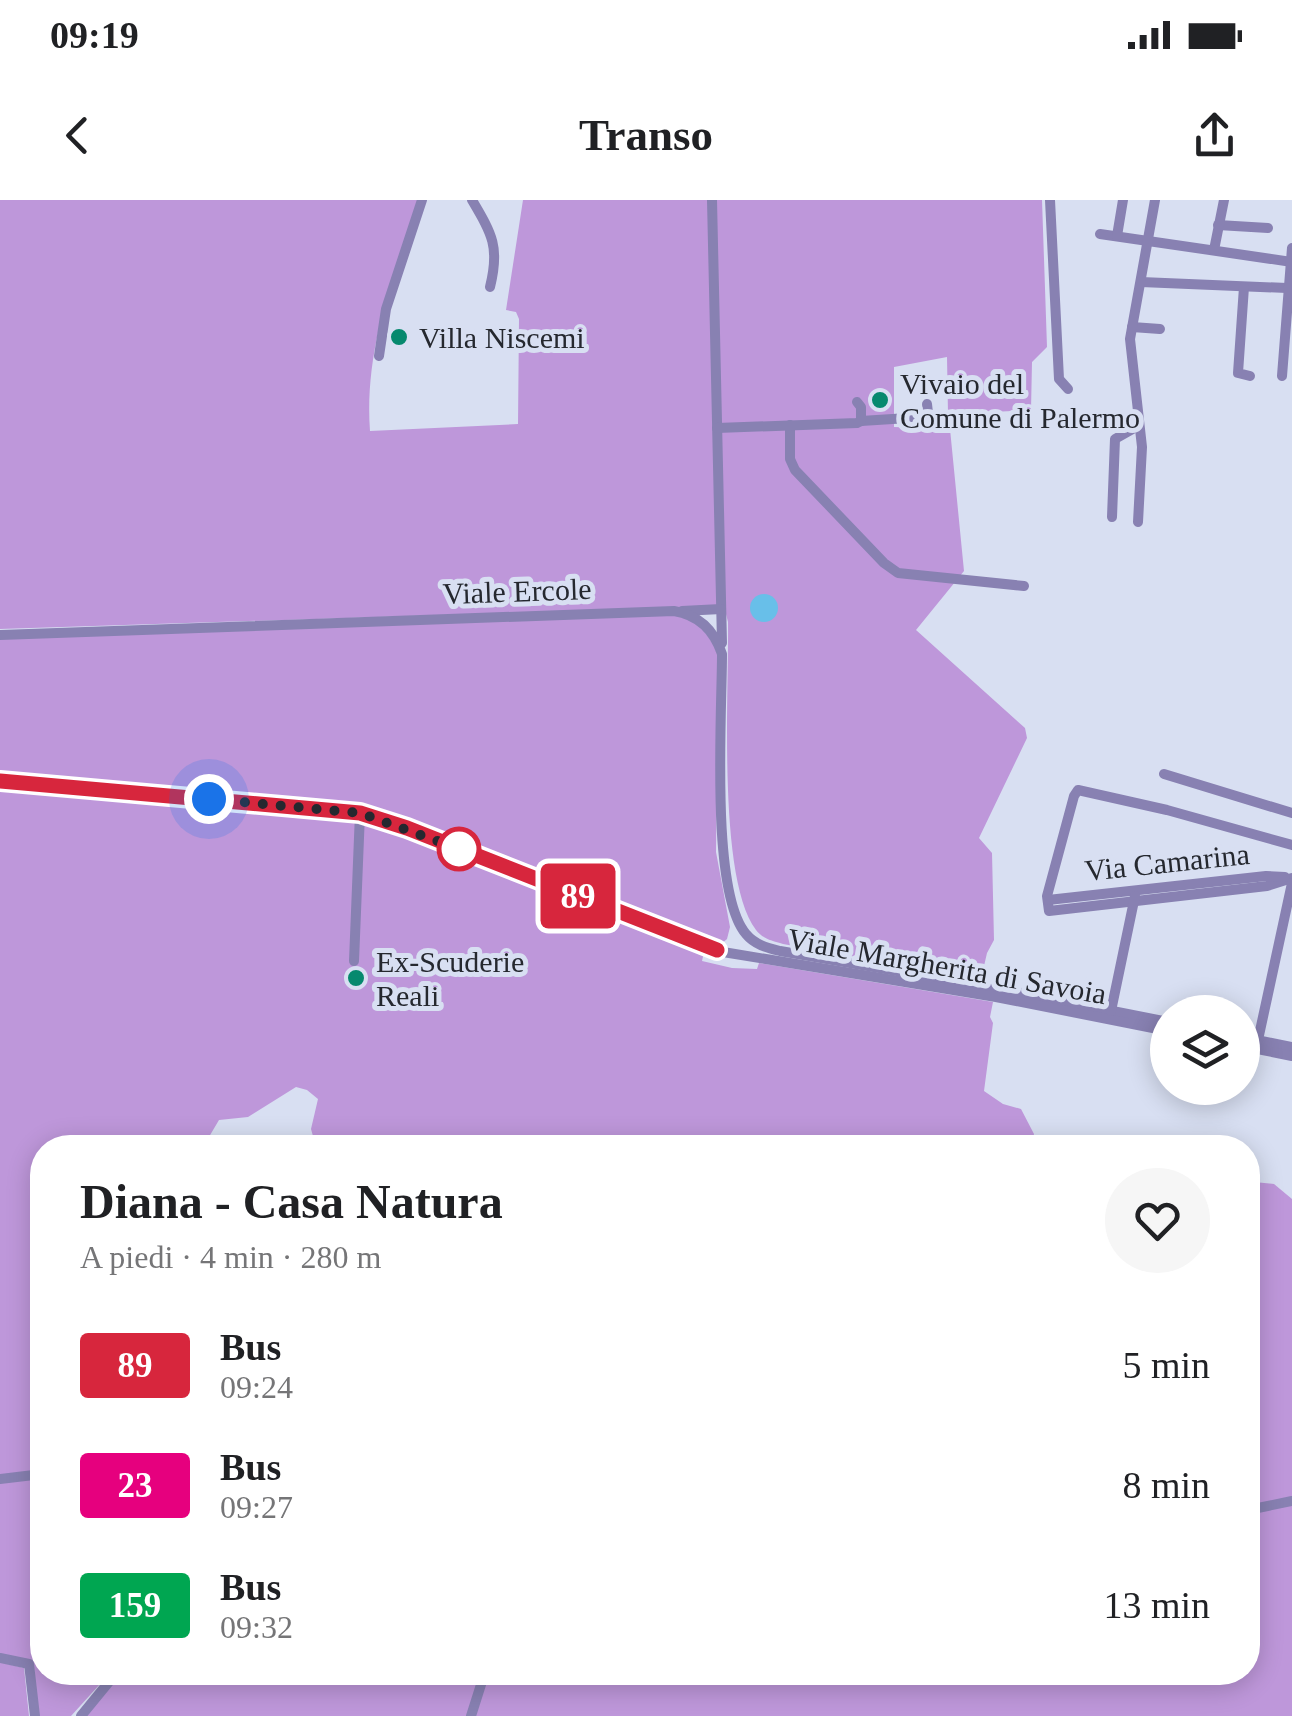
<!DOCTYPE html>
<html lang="it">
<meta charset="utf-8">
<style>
body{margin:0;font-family:Georgia,serif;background:#f6f6f6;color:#202124;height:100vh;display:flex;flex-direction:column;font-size:38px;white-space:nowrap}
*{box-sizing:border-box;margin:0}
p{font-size:32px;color:#757577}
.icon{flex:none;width:55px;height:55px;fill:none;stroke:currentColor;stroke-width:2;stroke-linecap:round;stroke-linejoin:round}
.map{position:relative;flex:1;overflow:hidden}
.panel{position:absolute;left:30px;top:935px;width:1230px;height:550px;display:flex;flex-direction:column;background:#fff;border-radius:40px;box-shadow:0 5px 25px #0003}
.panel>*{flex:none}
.badge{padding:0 20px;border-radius:8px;font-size:35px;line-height:65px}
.tools{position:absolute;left:1150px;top:795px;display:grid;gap:20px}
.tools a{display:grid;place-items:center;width:110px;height:110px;border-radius:50%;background:#fff;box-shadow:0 5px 25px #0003;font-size:50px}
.you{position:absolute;width:50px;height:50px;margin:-25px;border:8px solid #fff;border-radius:50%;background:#1a73e8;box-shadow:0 0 0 15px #1a73e833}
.map>.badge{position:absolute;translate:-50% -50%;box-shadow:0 0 0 5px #fff}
.round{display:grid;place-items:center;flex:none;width:105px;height:105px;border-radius:52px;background:#f6f6f6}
.head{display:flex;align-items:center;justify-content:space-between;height:170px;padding:0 50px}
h1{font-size:48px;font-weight:600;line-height:75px}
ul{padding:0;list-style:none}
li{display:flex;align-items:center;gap:30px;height:120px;padding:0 50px}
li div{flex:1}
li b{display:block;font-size:38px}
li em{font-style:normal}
li .badge{min-width:110px;font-weight:700;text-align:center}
.status{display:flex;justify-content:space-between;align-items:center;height:70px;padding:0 50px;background:#fff;direction:ltr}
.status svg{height:28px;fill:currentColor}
header{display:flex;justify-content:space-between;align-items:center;height:130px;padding:0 50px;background:#fff;font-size:45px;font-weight:600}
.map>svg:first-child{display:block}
</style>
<div class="status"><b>09:19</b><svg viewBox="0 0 49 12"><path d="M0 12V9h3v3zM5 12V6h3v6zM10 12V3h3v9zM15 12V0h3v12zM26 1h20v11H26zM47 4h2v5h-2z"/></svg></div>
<header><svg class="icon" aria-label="back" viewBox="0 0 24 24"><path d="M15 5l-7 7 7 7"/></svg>Transo<svg class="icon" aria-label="share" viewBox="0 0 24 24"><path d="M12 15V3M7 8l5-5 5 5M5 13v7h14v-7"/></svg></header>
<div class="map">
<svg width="1292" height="1516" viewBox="0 0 1292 1516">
<rect width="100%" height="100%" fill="#d8dff2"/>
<g fill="#be97da">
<path d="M 0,0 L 419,0 C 393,75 364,151 370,231 L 518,224 L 519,119 L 516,112 L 506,110 L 523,0 L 1042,0 L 1047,147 L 1032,162 L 1031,210 L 948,214 L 947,157 L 894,167 L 894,227 L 950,229 L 964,371 L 916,430 L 1025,528 L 1027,538 L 979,638 L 992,653 L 994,740 L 987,753 L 981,779 L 783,744 C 772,741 763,739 756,730 C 717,678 729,492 728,422 L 724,406 L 0,429 Z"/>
<path d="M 671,415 C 696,418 710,433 718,456 L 716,652 L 730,727 L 727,739 L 720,745 L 703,742 L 377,613 L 355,608 L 0,577 L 0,439 Z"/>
<polygon points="0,588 354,619 405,634 704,752 702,761 732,768 757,769 759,763 993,802 990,817 993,823 984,891 1003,904 1021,909 1034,934 1031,947 316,947 311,929 318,899 307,890 296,887 248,917 219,920 203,947 42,948 42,1271 0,1275"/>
<polygon points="1254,982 1274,984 1292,999 1292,1516 84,1516 123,1472 1248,1472 1248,985"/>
<polygon points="42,1279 42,1472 110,1473 71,1516 38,1516 34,1468 0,1454 0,1282"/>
<polygon points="0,1462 24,1468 29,1516 0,1516"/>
</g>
<circle fill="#68bfe9" cx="764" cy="408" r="14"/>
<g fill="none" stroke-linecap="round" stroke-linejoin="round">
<g stroke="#8881b2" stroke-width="10">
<path d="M 472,0 C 492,34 500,47 490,87"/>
<polyline points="712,0 722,443"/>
<polyline points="1050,0 1059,179 1068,189"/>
<polyline points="1218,25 1268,28"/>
<polyline points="1100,34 1292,62"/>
<polyline points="1117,36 1123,0"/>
<polyline points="1214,50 1224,0"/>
<polyline points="1141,82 1287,88"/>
<polyline points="1244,87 1238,173 1250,176"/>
<polyline points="1132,127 1160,129"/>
<polyline points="379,156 386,109 422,0"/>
<polyline points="1282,176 1292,48"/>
<polyline points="861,221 924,217 928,213 927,204"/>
<polyline points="790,225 790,259 795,270 884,363 898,373 1024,386"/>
<polyline points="717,228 857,223 861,221 861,207 857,202"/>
<polyline points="1112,317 1115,239 1138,226"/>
<polyline points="1138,322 1142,247 1130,139 1155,0"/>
<polyline points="682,411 721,409"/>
<path d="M 0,435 L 674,411 C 699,415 714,430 722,454 C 722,513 710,692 746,734 C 755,745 768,748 780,751 L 997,788 L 1168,822"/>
<polyline points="1164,574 1292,613"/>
<polyline points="0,581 360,613 407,628 723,752 996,797 1168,831"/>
<polyline points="1292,645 1167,610 1078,590 1074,596 1047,696 1049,711 1267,686 1292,678"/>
<polyline points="1048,700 1266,676 1285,677"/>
<polyline points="354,761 360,613"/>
<polyline points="1111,811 1135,696"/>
<polyline points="1242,837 1292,847"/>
<polyline points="1258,840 1292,683"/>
<polyline points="1242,846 1292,856"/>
<polyline points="0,1279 42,1274"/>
<polyline points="1248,1310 1292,1301"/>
<polyline points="0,1458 29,1464 35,1516"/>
<polyline points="81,1516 117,1472"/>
<polyline points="471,1516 485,1472"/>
</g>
</g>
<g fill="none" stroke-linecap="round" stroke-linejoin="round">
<defs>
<polyline id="line" points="0,581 360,613 407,628 717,750"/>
</defs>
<use href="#line" stroke="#fff" stroke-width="22"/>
<use href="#line" stroke="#d7263d" stroke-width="15"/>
<polyline stroke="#25282f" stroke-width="10" stroke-dasharray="0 18" points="209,599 360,613 473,654 459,649"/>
</g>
<g fill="#06896e" stroke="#d8dff2" stroke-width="4">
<circle cx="399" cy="137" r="10"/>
<circle cx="880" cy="200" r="10"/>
<circle cx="356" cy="778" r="10"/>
</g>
<circle fill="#fff" stroke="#d7263d" stroke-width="5" cx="459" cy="649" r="20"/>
<g text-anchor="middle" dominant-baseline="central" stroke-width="10" stroke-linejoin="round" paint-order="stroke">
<g font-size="30" fill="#25282f" stroke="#d8dff2" text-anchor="start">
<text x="419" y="137">Villa Niscemi</text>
<text x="900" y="183">Vivaio del<tspan x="900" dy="34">Comune di Palermo</tspan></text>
<text x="376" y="761">Ex-Scuderie<tspan x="376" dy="34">Reali</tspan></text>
</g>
<g font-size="30" fill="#25282f" stroke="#d8dff2">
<text transform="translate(517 391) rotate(-2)">Viale Ercole</text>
<text transform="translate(1167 662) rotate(-6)">Via Camarina</text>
<text transform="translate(947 766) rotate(10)">Viale Margherita di Savoia</text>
</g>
</g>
</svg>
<div class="tools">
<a><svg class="icon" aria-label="layers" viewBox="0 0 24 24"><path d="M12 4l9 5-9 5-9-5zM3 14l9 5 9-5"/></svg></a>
</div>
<div class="you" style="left:209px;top:599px"></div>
<b class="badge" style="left:578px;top:696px;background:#d7263d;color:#fff">89</b>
<section class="panel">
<div class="head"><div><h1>Diana - Casa Natura</h1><p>A piedi · 4 min · 280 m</p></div><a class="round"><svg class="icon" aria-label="heart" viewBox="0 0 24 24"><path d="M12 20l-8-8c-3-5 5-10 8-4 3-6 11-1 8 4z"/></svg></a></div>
<ul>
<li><span class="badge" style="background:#d7263d;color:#fff">89</span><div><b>Bus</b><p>09:24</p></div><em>5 min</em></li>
<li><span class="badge" style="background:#e6007e;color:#fff">23</span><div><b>Bus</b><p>09:27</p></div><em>8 min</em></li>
<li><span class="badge" style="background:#00a651;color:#fff">159</span><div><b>Bus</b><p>09:32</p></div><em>13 min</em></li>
</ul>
</section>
</div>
